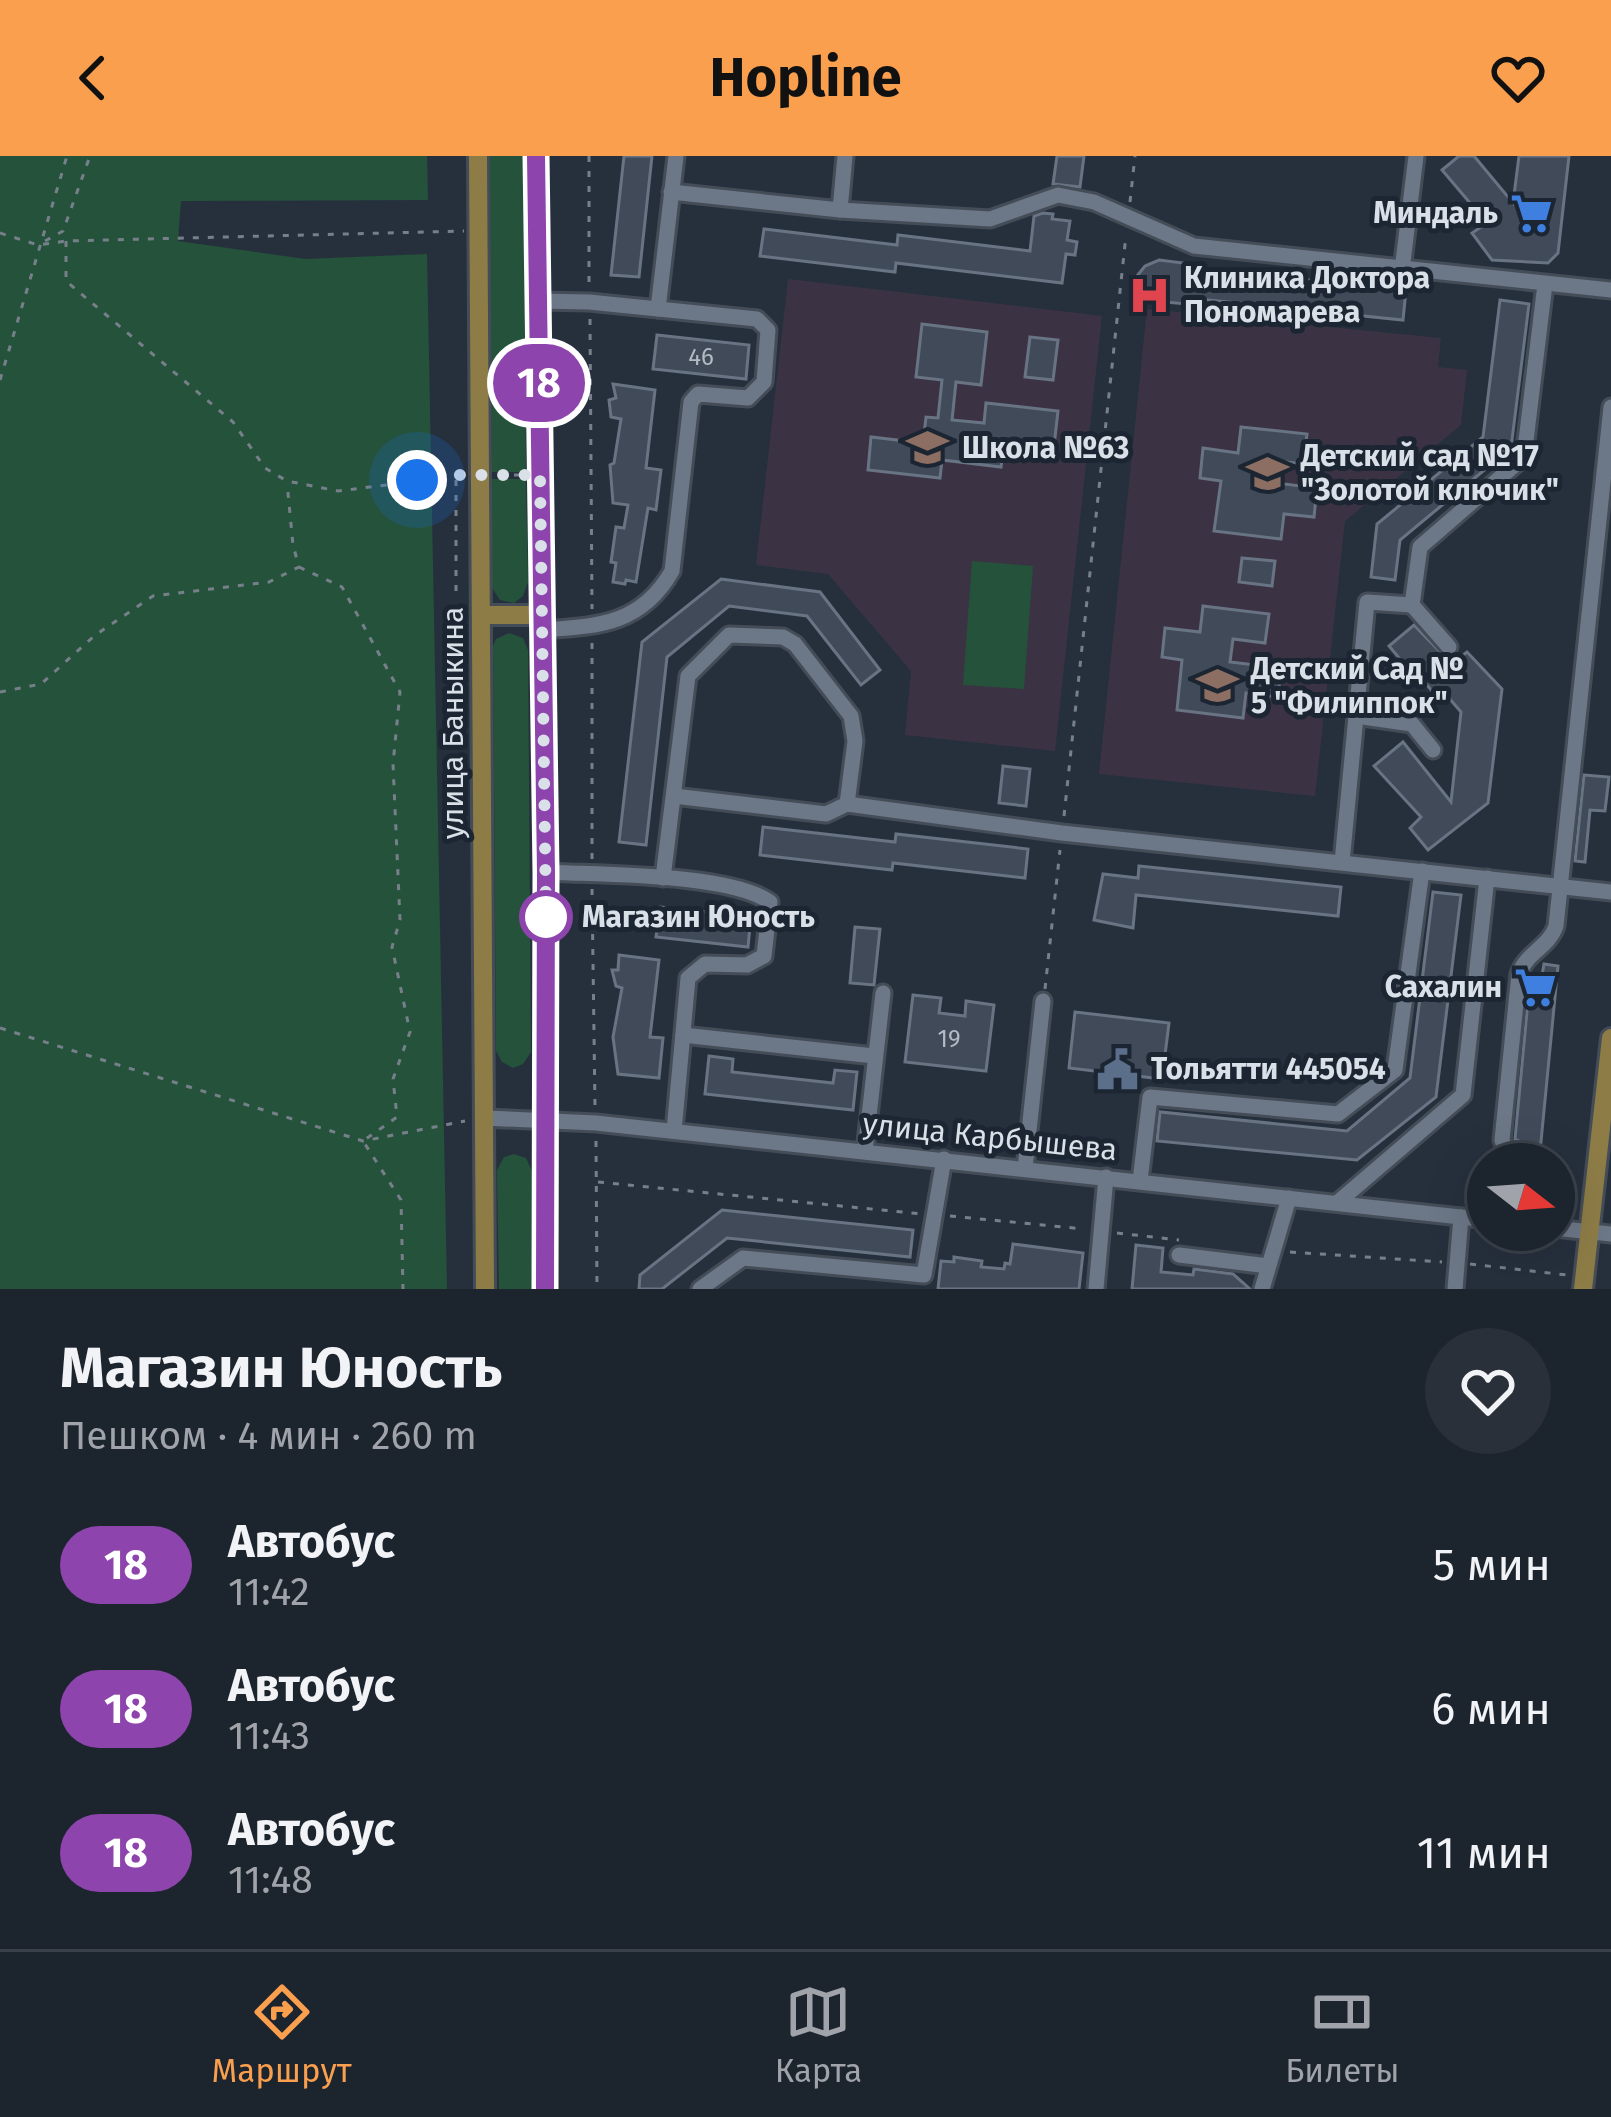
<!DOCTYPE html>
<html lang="ru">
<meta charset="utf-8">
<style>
body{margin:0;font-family:"Fira Sans",sans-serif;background:#29303a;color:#f1f3f6;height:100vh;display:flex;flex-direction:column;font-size:45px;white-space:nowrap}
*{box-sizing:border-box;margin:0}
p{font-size:39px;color:#a0a4aa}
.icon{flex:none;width:66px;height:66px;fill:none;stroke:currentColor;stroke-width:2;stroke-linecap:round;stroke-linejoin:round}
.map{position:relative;height:1133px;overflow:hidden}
.details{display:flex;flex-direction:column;background:#1c242e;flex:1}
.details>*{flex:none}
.badge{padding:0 24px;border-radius:39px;font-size:42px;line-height:78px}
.needle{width:78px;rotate:107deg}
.fabs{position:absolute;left:1467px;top:987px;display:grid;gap:24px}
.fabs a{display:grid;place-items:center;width:108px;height:108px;border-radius:50%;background:#1c242e;box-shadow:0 12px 48px #0002,0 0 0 3px #3a414a;font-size:60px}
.you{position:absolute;width:60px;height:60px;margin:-30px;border:9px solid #fff;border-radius:50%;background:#1a73e8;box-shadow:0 0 0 18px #1a73e833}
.map>.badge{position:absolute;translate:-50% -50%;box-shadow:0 0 0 6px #fff}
.round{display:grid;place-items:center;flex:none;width:126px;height:126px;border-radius:63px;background:#29303a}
.overview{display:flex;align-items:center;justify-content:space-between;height:204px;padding:0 60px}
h1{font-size:57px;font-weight:700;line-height:90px}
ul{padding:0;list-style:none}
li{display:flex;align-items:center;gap:36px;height:144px;padding:0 60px}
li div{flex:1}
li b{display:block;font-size:45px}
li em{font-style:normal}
li .badge{min-width:132px;font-weight:700;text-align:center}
header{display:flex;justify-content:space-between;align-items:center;height:156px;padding:0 60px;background:#f99f4d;color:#111;font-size:54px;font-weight:700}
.menu{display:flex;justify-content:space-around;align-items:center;height:168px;border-top:3px solid #3a414a;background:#1c242e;font-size:33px;color:#a0a4aa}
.menu a{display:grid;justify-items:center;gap:6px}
.menu .on{color:#f99f4d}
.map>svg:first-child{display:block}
</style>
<header><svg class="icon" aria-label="back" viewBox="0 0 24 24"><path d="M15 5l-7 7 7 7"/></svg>Hopline<svg class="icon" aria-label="heart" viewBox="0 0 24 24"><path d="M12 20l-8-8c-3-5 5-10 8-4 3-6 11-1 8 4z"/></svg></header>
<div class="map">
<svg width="1611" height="1133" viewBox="0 0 1611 1133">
<rect width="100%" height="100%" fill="#26303d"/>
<g fill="#3b3343">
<polygon points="788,123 1102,160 1055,595 905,579 911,515 828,418 756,409"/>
<polygon points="1147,153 1441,182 1438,211 1467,214 1461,269 1345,365 1315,640 1099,618"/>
</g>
<g fill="#25523b">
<polygon points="0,0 427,0 428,44 181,45 178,85 305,103 427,98 447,1133 0,1133"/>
<polygon points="489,0 524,0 526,316 492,316"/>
<polygon points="492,323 526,323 528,426 523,440 514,447 500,444 492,432"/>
<polygon points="972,405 1033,410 1024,533 963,529"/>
<polygon points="509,477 523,482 528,494 531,896 523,908 513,912 502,906 496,895 493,490 496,483"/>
<polygon points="514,998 526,1002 532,1015 533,1133 499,1133 497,1014 504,1001"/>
</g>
<g fill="#404a59" stroke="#687383" stroke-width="3">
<polygon points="624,0 652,0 639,121 611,119"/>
<polygon points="1057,0 1084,0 1080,31 1053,28"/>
<polygon points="1459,0 1474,0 1513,47 1519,0 1569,0 1558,97 1548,107 1492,104 1472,77 1487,67 1442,14"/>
<polygon points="1043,57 1053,58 1052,63 1070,65 1067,84 1077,86 1075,99 1066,98 1062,127 896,107 895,116 760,100 764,73 897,89 898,79 1030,95 1034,60"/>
<polygon points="1159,104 1191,108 1191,112 1406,134 1403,164 1188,142 1187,148 1153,145 1140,138 1137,120 1145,110"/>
<polygon points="1500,144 1529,148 1511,292 1400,384 1395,424 1371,421 1377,368 1483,281"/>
<polygon points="922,168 987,176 981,229 956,226 952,264 984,267 986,247 1058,255 1054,290 1005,284 1001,311 942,304 940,322 868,314 871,281 923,287 926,261 938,262 942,224 916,221"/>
<polygon points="657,179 749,189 746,223 653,213"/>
<polygon points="1030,181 1058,184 1053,224 1025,221"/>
<polygon points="613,228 655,234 646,312 661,314 656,354 648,352 636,426 626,424 625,428 613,426 616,407 611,406 616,371 624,372 628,349 613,347 610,309 614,307 621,263 611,261 609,244 616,242"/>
<polygon points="1241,271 1307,278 1303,308 1270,304 1268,326 1317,332 1314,361 1284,358 1281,383 1214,375 1221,325 1200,322 1203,292 1238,297"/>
<polygon points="1242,402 1275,405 1272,430 1239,426"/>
<polygon points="721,423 820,436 880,514 861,529 807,460 729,450 667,501 646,689 619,686 642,486"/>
<polygon points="1203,450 1269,458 1265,487 1233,483 1230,506 1281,512 1278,541 1246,537 1243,562 1177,554 1182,504 1162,501 1165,472 1200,476"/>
<polygon points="1414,469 1452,508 1467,496 1502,533 1488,647 1428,694 1410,672 1421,661 1374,610 1403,586 1451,646 1461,556 1443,535 1436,540 1418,518 1415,521 1389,490"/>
<polygon points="1003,610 1030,613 1026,650 999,647"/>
<polygon points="1584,619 1609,621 1605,655 1590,654 1585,706 1575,705"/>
<polygon points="763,671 895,686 896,678 1028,693 1025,722 893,707 892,714 760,699"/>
<polygon points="1139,710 1341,731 1338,760 1136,739 1133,772 1094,764 1103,718 1138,722"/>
<polygon points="1433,736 1461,739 1436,941 1357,1004 1157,985 1160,956 1347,975 1410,922"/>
<polygon points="660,751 751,760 748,791 656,781"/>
<polygon points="855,771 880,773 874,829 850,827"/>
<polygon points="619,799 659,804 650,881 663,882 659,922 618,918 613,881 622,832 616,830 612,814 618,814"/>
<polygon points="1544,808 1558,810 1540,996 1515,983 1530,824 1541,825"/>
<polygon points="913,839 941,842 939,857 965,860 966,845 994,849 986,915 905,906"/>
<polygon points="1075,856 1169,867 1162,923 1069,912"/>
<polygon points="709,900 733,903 732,916 833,927 835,914 857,916 853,954 705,938"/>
<polygon points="722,1054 913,1074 910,1101 727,1082 662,1133 639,1133 640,1119"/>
<polygon points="1013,1088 1083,1097 1079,1133 938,1133 941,1105 954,1106 954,1101 982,1105 981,1111 1004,1113 1005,1107 1010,1108"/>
<polygon points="1136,1089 1163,1092 1161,1116 1193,1119 1194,1113 1233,1118 1250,1133 1132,1133"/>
</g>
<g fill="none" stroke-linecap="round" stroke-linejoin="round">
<defs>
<g id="minor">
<polyline points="671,36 840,54 990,63 1058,39 1094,46 1194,90 1611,134"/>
<polyline points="840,54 845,0"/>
<polyline points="1402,114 1416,0"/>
<path d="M 538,145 L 589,146 L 757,163 L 768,174 L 764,226 L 748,242 L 698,238 L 691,246 L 672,415 C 641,469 598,470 543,474"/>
<polyline points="658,153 676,0"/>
<polyline points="1412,449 1449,491"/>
<polyline points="1356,560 1412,568 1433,594"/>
<polyline points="674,640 826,658 847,648 1062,677 1611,736"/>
<polyline points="1342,706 1367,446 1412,449 1420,391 1524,301 1545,128"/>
<path d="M 546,716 C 600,719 729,717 770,746 L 764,800 L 747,809 L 705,808 L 688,822 L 674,975"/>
<polyline points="663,722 688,520 729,479 783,481 795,488 851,560 855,585 847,648"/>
<polyline points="683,879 874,900"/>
<polyline points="485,962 596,967 1488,1064"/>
<polyline points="865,995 883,837"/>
<path d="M 1527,1008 L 1523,999 L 1505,992 L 1502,984 L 1519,818 C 1526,797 1549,791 1556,770 L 1611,251"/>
<polyline points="1025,1012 1043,845"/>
<polyline points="1140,1025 1150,941 1338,958 1395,914 1422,715"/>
<polyline points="1337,1047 1463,939 1487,722"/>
<polyline points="1554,1072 1611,1078"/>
<polyline points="1179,1099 1268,1110"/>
<polyline points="700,1133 743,1102 924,1119 944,1003"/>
<polyline points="1096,1133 1106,1021"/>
<polyline points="1262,1133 1289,1042"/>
<polyline points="1455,1133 1461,1061"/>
</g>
<g id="major">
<polyline points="478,0 485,1133"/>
<polyline points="535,0 546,716 545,1133"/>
<polyline points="483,459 542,459"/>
<polyline points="1583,1133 1611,882"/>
</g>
</defs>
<use href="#minor" stroke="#444c57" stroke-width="21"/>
<use href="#major" stroke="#444c57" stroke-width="24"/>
<g stroke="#77808a" stroke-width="3" stroke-dasharray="6 9" stroke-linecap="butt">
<polyline points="589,0 589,129"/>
<polyline points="1130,46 1135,0"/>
<polyline points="0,77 38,89 66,85 464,75"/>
<polyline points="45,85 63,75 90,0"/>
<polyline points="66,85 66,125 233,266 265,312 287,325 338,335 465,319"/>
<polyline points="590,163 592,453"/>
<polyline points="0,224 67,0"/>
<polyline points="499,319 525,319"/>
<polyline points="299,411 342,431 400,536 393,608 400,764 392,791 410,876 393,923 397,961 363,985 401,1044 403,1133"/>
<polyline points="456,435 456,320"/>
<polyline points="592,487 592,705"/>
<polyline points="0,536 41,528 94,480 153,440 269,426 299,411 293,389 287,327"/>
<polyline points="1064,660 1126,79"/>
<polyline points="592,733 595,951"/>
<polyline points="1045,833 1060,694"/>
<polyline points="0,872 363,985 465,965"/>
<polyline points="596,985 597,1133"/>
<polyline points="598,1026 922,1058"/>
<polyline points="950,1060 1084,1073"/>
<polyline points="1117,1077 1179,1084"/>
<polyline points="1290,1096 1442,1106"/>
<polyline points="1470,1108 1567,1119"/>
</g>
<use href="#minor" stroke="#6c7787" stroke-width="15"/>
<use href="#major" stroke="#8d7c46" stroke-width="18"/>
</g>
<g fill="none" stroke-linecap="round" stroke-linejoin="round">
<defs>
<polyline id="line" points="536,0 546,716 545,1133"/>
</defs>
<use href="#line" stroke="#fff" stroke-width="27"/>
<use href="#line" stroke="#8e44ad" stroke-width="18"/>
<polyline stroke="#d9e0e8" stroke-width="12" stroke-dasharray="0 21.6" points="417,324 456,319 540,319 546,761"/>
</g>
<defs>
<symbol id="supermarket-bare" viewBox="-9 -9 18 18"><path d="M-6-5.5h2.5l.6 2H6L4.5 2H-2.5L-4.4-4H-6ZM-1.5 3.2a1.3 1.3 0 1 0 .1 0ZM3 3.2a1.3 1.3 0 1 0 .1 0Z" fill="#3f7fe0" stroke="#1c2633" stroke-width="2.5" paint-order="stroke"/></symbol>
<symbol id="hospital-bare" viewBox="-9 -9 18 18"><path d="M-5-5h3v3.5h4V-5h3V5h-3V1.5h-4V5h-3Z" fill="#e0444e" stroke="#1c2633" stroke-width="2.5" paint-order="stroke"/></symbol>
<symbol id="school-bare" viewBox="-9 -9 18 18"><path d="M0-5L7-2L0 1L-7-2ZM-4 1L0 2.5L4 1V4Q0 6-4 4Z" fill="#8d6e63" stroke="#1c2633" stroke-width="2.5" paint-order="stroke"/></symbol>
<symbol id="civic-bare" viewBox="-9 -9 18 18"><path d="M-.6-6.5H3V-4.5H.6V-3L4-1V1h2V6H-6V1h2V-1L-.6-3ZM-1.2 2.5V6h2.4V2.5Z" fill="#5c6f8a" stroke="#1c2633" stroke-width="2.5" paint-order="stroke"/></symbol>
</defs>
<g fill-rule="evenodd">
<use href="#supermarket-bare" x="1502" y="28" width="59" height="59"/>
<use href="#hospital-bare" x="1120" y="110" width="59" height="59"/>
<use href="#school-bare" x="898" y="262" width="59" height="59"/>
<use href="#school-bare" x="1238" y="288" width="59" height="59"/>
<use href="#school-bare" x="1188" y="500" width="59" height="59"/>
<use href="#supermarket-bare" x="1506" y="802" width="59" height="59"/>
<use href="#civic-bare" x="1088" y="884" width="59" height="59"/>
</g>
<circle fill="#fff" stroke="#8e44ad" stroke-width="6" cx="546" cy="761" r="24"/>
<g text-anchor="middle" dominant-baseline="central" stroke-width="10" stroke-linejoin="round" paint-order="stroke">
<g font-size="24" fill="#b3bac4">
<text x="701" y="201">46</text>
<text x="949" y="883">19</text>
</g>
<g font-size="30" font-weight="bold" fill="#d9e0e8" stroke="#1c2633" text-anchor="start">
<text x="1498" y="57" text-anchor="end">Миндаль</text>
<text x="1184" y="122">Клиника Доктора<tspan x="1184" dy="34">Пономарева</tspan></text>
<text x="962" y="292">Школа №63</text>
<text x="1301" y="300">Детский сад №17<tspan x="1301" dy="34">"Золотой ключик"</tspan></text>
<text x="1251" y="513">Детский Сад №<tspan x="1251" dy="34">5 "Филиппок"</tspan></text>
<text x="1502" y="831" text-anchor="end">Сахалин</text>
<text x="1151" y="913">Тольятти 445054</text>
</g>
<g font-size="30" fill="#d9e0e8" stroke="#1c2633">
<text transform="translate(453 567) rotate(-90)">улица Баныкина</text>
<text transform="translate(990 981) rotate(6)">улица Карбышева</text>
</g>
<g font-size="30" font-weight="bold" fill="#d9e0e8" stroke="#1c2633" text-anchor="start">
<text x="582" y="761">Магазин Юность</text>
</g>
</g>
</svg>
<div class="fabs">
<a><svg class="needle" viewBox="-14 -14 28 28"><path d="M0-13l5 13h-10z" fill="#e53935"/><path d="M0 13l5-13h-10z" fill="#a0a4aa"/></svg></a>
</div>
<div class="you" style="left:417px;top:324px"></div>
<b class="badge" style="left:539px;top:227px;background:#8e44ad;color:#fff">18</b>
</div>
<section class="details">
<div class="overview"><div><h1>Магазин Юность</h1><p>Пешком · 4 мин · 260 m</p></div><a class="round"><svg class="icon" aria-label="heart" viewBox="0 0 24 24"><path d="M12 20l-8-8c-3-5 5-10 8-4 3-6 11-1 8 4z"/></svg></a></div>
<ul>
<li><span class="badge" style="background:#8e44ad;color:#fff">18</span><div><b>Автобус</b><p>11:42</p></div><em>5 мин</em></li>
<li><span class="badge" style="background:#8e44ad;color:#fff">18</span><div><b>Автобус</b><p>11:43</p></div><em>6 мин</em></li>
<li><span class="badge" style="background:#8e44ad;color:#fff">18</span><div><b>Автобус</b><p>11:48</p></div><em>11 мин</em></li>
</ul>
</section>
<nav class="menu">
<a class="on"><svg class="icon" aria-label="directions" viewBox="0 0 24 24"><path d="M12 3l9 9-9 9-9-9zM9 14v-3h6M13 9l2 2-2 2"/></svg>Маршрут</a>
<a><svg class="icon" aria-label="map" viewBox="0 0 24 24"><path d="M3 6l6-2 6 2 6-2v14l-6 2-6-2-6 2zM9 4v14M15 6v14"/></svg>Карта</a>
<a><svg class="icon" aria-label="tickets" viewBox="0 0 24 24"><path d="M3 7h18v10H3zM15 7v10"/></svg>Билеты</a>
</nav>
